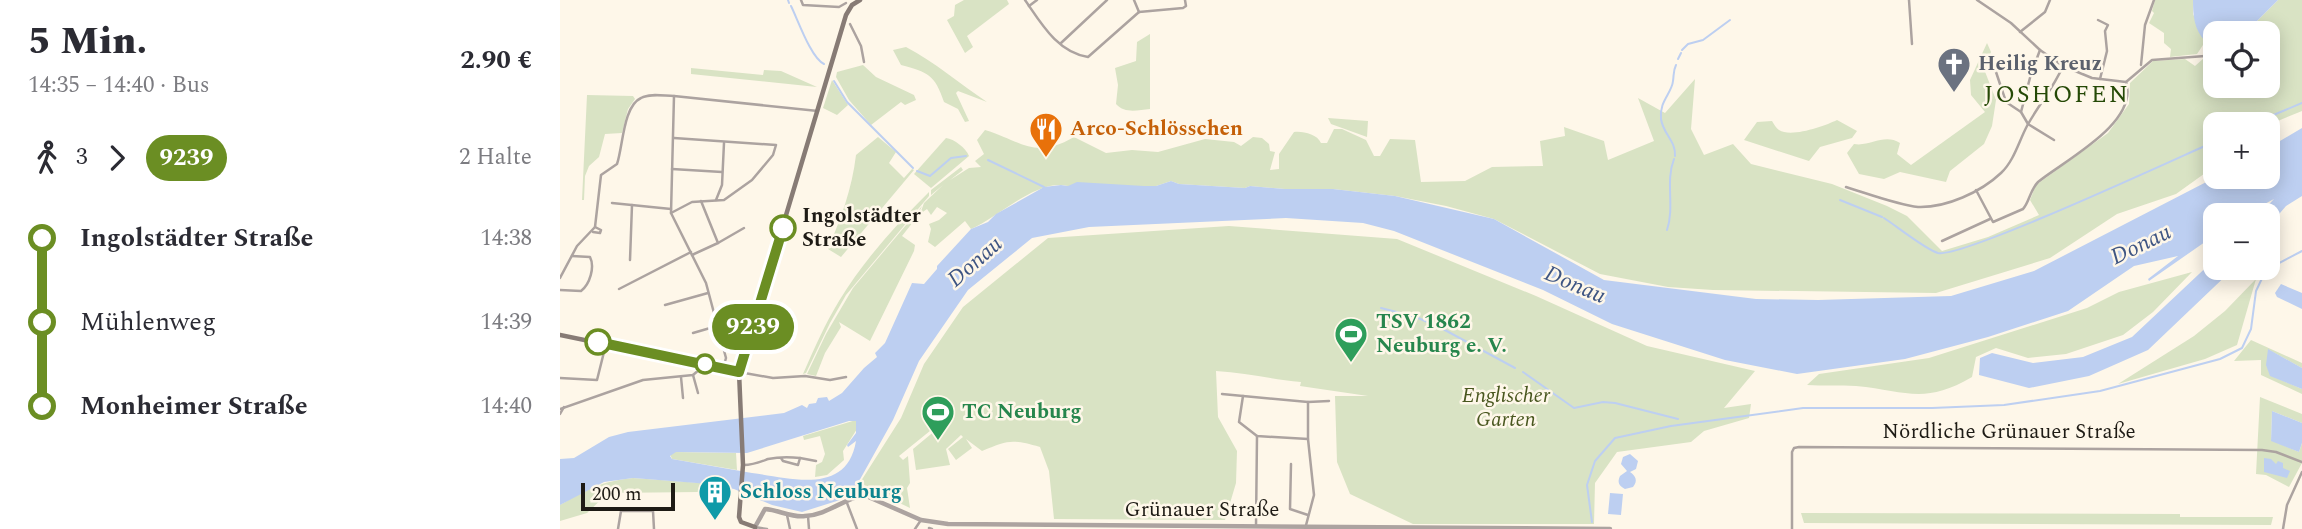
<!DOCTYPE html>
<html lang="de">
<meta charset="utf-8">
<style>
body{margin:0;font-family:Spectral,serif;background:#f7f7f7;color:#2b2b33;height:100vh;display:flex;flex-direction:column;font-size:26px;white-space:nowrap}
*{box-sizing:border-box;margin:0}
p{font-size:23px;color:#7c7c81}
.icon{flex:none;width:38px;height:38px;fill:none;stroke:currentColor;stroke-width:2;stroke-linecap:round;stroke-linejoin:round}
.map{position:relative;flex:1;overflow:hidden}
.sheet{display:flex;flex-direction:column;background:#fff;width:560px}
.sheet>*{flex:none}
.badge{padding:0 14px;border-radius:23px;font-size:24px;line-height:46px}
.buttons{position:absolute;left:1643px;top:21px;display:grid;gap:14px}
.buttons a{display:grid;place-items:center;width:77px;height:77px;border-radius:14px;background:#fff;box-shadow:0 4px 18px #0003;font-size:35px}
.scale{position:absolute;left:21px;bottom:18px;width:94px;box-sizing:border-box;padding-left:7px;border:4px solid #1e1b15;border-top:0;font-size:19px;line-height:24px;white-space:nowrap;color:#1e1b15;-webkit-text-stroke:5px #fef7e9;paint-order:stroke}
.map>.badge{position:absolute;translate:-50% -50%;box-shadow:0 0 0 4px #fff}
.legs{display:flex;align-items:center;gap:10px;height:77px;padding:0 28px;font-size:23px}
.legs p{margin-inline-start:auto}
.headline{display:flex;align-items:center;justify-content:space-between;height:119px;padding:0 28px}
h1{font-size:38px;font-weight:800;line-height:52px}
ul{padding:0 28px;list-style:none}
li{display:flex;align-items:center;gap:24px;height:84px;font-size:26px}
li i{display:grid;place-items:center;width:10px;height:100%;margin:0 9px;background:currentColor}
li i::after{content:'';width:18px;height:18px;margin:-9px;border:5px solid;border-radius:50%;background:#fff}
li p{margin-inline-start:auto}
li:first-child i{background:linear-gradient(#0000 50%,currentColor 0)}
li:last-child i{background:linear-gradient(currentColor 50%,#0000 0)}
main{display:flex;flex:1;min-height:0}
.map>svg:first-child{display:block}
</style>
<main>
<section class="sheet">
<div class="headline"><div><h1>5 Min.</h1><p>14:35 – 14:40 · Bus</p></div><b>2.90 €</b></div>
<div class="legs"><svg class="icon" aria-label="walk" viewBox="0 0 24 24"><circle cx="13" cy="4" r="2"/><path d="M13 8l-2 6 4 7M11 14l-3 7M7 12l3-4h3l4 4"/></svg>3<svg class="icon" aria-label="forward" viewBox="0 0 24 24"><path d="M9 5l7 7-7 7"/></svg><b class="badge" style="background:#6b8e23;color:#fff">9239</b><p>2 Halte</p></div>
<ul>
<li><i style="color:#6b8e23"></i><b>Ingolstädter Straße</b><p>14:38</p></li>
<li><i style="color:#6b8e23"></i><span>Mühlenweg</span><p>14:39</p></li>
<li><i style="color:#6b8e23"></i><b>Monheimer Straße</b><p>14:40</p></li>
</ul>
</section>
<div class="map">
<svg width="1742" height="529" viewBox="0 0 1742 529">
<rect width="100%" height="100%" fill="#fef7e9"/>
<g fill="#d9e3c4">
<polygon points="404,0 447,0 449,4 407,36 413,47 405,53 387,20 394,16 395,5"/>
<polygon points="1595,0 1633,0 1633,14 1645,41 1655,31 1668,33 1656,33 1655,36 1646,47 1643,45 1637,54 1610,57 1611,49 1604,43 1604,33 1589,23 1594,13 1592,11"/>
<path d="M 1718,0 L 1742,0 L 1742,111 L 1708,125 L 1656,124 L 1655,166 L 1616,194 L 1557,214 L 1490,258 L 1376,293 L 1153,290 L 1108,287 L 1040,274 L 934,219 L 886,206 L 835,196 L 773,189 L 725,189 L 690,186 L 685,188 L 619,184 L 611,181 L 596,186 L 508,186 C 477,178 439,217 411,229 L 405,221 L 375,247 L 368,242 L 371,229 L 369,224 L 379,220 L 387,213 L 377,207 L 371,215 L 367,209 L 360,214 L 364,203 L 383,185 L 371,195 L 371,190 L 401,167 L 403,170 L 390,180 L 409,168 L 421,167 L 415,161 L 424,154 L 417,140 L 425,130 C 464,142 474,160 514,137 L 546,153 L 572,150 L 598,152 L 645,139 L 674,142 L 681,146 L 693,137 L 702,138 L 709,144 L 710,151 L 715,152 L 710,170 L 719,169 L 719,154 L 734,132 C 743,131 757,134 761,143 L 767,143 L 774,129 L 782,129 L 806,140 L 814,156 L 820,156 L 830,139 L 855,140 L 861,182 L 905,181 L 932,167 L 983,166 L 980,141 L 1005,136 L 1004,127 L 1044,141 L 1048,160 L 1094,141 L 1078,98 L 1105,113 L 1135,79 L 1131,129 L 1144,155 L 1173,144 L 1191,164 L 1272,184 L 1327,206 L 1347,216 L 1382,251 L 1428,237 L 1479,215 L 1470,200 L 1476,185 L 1548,133 L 1569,104 L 1570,83 L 1593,61 L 1625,59 L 1635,66 L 1644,58 L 1655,55 L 1656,86 L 1708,86 L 1708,33 L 1679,33 L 1692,26 Z"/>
<path d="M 590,34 L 590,109 C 578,110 565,114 556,104 L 558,85 L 555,68 L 576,61 L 577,42 Z"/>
<path d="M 1427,43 L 1431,52 L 1424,69 L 1436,100 L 1432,126 L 1424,144 L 1390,171 L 1386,182 L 1340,172 L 1324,179 L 1299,174 L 1287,153 L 1294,144 C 1310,147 1324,133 1340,143 L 1337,154 L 1351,165 L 1425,112 L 1411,95 L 1410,80 Z"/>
<path d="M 346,47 C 375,62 400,84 427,102 L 398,91 L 396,93 L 409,121 L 405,122 L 398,109 L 384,102 C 375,75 368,72 341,65 L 333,50 Z"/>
<polygon points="303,65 316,77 354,95 356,100 345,105 341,102 311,125 289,100 276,77 277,72"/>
<polygon points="131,68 203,75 204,70 221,71 257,87 131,74"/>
<polygon points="272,80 288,105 277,115 263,108"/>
<polygon points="27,95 73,96 75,99 68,109 62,133 45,134 39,157 29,166 25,176 24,200 22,200"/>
<polygon points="768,118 808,121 807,137 771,124"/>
<path d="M 1277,120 L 1297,131 L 1292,138 L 1260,147 L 1249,161 L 1184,140 L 1197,122 L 1212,121 C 1214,124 1216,128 1219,130 C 1231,138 1265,126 1277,120 Z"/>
<path d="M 318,137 L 336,152 L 329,163 L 344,178 L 352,169 L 354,170 L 281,257 L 268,249 C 281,218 292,189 296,155 Z"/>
<path d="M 386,138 C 394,139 406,148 409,156 L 371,188 L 354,174 Z"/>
<path d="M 369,192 L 369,196 L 286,295 L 270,323 L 246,373 L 243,374 C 254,349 265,324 279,301 C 303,261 336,225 369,192 Z"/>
<polygon points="362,206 357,217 342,236 355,245 354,251 310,341 279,322 281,327 265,353 256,376 247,374 266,334 293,288"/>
<path d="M 669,226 L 837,239 L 976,296 L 1087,346 L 1195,371 L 1164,408 L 1191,404 L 1189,418 L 1144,431 L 1131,442 L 1057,452 L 1035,483 L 1034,524 L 853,524 L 790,494 L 777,462 L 775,396 L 808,396 L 740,386 L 741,382 C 711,379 686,373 656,371 L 658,417 L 677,451 L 676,483 L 665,520 L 494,519 L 489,471 L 480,447 C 451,439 449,440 422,451 L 406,439 L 412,448 L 396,460 L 388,449 L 403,437 L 401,435 L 386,449 L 390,465 L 356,470 L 353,449 L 388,420 L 386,418 L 339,456 L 343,460 L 348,456 L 350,483 L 347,488 L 350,508 L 306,487 L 301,481 L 341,418 L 364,364 L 403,307 L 488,238 Z"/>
<path d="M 1632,272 L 1593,312 L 1563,335 L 1506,354 L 1468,358 L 1436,348 L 1416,357 L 1412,377 C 1364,405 1347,391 1296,386 C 1280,385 1263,386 1247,385 L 1259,374 L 1369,358 L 1527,308 L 1559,292 Z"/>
<polygon points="1696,279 1677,345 1645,359 1558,384 1634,336 1665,311"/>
<polygon points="1691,340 1742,363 1742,368 1709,350 1710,375 1742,389 1742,394 1701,375 1701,360 1674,361"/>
<polygon points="1700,397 1742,414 1742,423 1712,411 1711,440 1739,452 1742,443 1742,463 1729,487 1706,475 1696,474"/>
<polygon points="296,420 297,429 283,451 284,460 267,475 255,477 256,465 262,462 265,454 260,436 244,440 243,436"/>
<polygon points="115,452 176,453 177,470 112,459 110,454"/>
<path d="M 73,478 L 141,483 L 139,492 L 48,493 L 27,513 L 0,521 L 0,505 C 29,488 40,482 73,478 Z"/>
<polygon points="1241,513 1620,514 1620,517 1713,517 1711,525 1244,523"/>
</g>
<g fill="#bdcff1" fill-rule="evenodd">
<path d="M 1633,0 L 1718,0 L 1692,26 L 1679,33 L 1655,31 L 1645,41 C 1634,29 1633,16 1633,0 Z"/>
<path d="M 1742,128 L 1742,196 L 1726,206 L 1708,227 L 1708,215 L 1699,215 L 1714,199 L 1684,215 L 1656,215 L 1655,235 L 1589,281 L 1588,279 L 1618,256 L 1574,266 L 1508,311 L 1428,337 L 1345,359 L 1237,374 L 1165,360 L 1052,324 L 983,290 L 834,231 L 803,223 L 726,218 L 529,227 L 472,238 L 408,290 L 359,361 L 333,420 L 293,492 L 280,500 L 242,512 L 212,505 L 174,489 L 149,484 L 73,478 L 44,482 L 0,505 L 0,459 L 14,458 L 49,437 L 68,432 L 224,413 L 242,405 L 247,408 L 249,404 L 256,403 L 258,398 L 267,397 L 269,401 L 282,393 L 304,368 L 317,357 L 315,353 L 325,343 L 352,283 L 364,284 L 377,269 L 377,266 L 411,229 L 428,222 L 436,214 L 484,187 L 501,185 L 508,186 L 517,182 L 584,186 L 596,186 L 611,181 L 619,184 L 685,188 L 690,186 L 725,189 L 773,189 L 835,196 L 934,219 L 1044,280 L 1196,299 L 1258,300 L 1391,296 L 1474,271 L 1656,177 L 1708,177 L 1708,148 ZM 289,421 L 296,421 L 296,433 L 287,445 L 288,447 L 296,441 C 287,496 230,478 192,473 C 165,468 139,464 112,459 L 110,456 L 116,452 L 187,453 Z"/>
<polygon points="1655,259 1656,268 1674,268 1588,350 1529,376 1469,388 1419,375 1420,358 1432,353 1473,363 1523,357 1572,337"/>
<polygon points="1721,284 1742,293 1742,309 1717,297 1715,293"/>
<polygon points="1708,349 1742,368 1742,389 1710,376 1706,365"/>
<polygon points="1712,411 1742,423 1742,443 1739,452 1711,441"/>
<path d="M 1070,454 L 1078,461 L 1076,469 L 1070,472 C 1076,476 1078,481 1073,487 L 1065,489 C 1059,486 1057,482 1060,476 L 1067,471 L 1061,464 L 1063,457 Z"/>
<polygon points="1704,458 1711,459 1716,464 1718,461 1723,463 1723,468 1730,471 1727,478 1704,472"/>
<polygon points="1050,493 1063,494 1061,515 1048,514"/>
</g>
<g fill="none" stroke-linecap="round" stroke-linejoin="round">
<g stroke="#bdcff1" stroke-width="2">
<polyline points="228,0 229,3"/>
<path d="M 231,6 C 238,20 251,58 264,64"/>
<polyline points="1122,50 1128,44 1143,40 1170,20"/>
<polyline points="1118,59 1121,53"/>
<polyline points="274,81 287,102 353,168"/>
<polyline points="1692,124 1742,103"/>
<path d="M 1115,156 C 1116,141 1103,134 1101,119 C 1099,101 1112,93 1113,81 C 1114,75 1113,71 1116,65"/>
<polyline points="428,160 484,187"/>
<polyline points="357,171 370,176 391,158 406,156"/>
<polyline points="1280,200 1322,217"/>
<path d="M 1324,218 C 1335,225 1366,250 1378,253 C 1403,258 1617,158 1656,141"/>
<path d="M 1107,230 C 1115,206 1105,182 1114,159"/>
<polyline points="821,308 856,317 883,329 955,368"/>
<polyline points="963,372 1014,408 1043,402 1055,403 1118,419"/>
<polyline points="1032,522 1027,485 1035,461 1055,438 1111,426 1243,408 1372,408 1444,405 1540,391 1660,359 1682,348 1691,329 1696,291 1706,270 1742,251"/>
</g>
<g stroke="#aca3a0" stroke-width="2.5">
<polyline points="241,0 243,5 279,7 286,3"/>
<path d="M 465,0 C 481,23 497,52 528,57 L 579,12"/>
<polyline points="574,0 579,12"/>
<polyline points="1349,0 1352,44"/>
<polyline points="1417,0 1451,23 1480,50 1503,66 1532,78 1566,82 1592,60 1645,56"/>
<polyline points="469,6 477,0"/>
<polyline points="579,12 623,8 626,6 625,0"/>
<polyline points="1538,20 1548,25 1545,31 1547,51 1540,79"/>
<polyline points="290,24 301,46 304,62"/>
<polyline points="1460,32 1485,12 1490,0"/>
<polyline points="501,43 547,0"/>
<polyline points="1480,50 1471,74 1461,112 1468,124 1494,140"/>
<polyline points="1581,65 1585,25 1594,0"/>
<polyline points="1436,72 1446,102 1461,112"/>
<polyline points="114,96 111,213 146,283 166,358 163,368"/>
<polyline points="112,169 162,172"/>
<path d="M 1286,187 C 1306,193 1338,205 1358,207 C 1386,208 1421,192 1441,173 C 1454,161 1459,141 1467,126 C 1479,104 1493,89 1503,66"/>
<path d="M 1416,190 L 1433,222 L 1463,209 C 1469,203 1470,190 1478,182 C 1505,160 1579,123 1566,82"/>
<polyline points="156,200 162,185 164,143"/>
<polyline points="52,203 111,209"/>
<polyline points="111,213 132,202 164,200 192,180 213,155 216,145 114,138"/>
<polyline points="33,232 40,233 41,230 35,227"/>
<polyline points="1382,241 1430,219"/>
<polyline points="158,243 184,228"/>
<polyline points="132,255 158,243 141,201"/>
<polyline points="70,260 72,205"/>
<path d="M 0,278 L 17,246 L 35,227 L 41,175 L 57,164 C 63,147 63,106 81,98 C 90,93 104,96 114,96 L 258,111"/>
<polyline points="59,289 131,252"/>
<path d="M 0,290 L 21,291 C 30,284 35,267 30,257 L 12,256"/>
<polyline points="105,305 148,293"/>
<polyline points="133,333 157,326"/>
<polyline points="179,372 213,378 245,376 270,380 286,377"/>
<polyline points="133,375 138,393"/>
<polyline points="121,377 123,398"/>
<polyline points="0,378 37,380 46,344"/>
<polyline points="662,394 748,402 769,401"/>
<polyline points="683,396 679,422 697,436 748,439"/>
<polyline points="0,409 83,380 133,375 140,369 142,364"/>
<polyline points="0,414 4,407"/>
<polyline points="240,458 256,461"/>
<polyline points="731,464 730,509 748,515"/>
<path d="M 184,465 C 193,465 200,462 208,459 C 218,457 230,457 240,458 L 238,465 L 223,461 L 221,458"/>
<polyline points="287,503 297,529"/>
<polyline points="227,515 230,529"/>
<polyline points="248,516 249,529"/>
<polyline points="696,526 697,436"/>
<polyline points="195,527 207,529"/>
<polyline points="369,528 372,529"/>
<polyline points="58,529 61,511 93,511 94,529"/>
<polyline points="355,529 361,520"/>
<polyline points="745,529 754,495 748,439 748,402"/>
<polyline points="1232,529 1232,452 1234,448 1239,447 1702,450 1716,452 1742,462"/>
<polyline points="1723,529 1727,505 1742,472"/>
</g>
<path stroke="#aca3a0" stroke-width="4.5" d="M 195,527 L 205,509 C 219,510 232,518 245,516 C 267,515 283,499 304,495 L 361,520 L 388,524 L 1050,529"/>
<g stroke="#877b75" stroke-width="4.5">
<polyline points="0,335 179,372"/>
<polyline points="195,529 195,527 181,522 179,517 183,465 179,372 286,15 292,5 300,0"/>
</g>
</g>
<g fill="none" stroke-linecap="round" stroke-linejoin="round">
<defs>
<polyline id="line-1" points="38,342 179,372 223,228"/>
</defs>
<use href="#line-1" stroke="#fff" stroke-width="16"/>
<use href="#line-1" stroke="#6b8e23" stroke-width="10"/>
</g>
<defs>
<symbol id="church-pin" viewBox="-11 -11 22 30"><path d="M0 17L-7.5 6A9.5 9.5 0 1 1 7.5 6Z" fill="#6b7280" stroke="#fef7e9"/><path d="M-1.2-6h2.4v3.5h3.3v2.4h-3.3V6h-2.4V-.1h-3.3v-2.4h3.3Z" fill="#fff"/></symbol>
<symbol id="restaurant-pin" viewBox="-11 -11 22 30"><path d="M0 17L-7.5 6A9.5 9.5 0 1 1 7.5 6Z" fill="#e8710a" stroke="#fef7e9"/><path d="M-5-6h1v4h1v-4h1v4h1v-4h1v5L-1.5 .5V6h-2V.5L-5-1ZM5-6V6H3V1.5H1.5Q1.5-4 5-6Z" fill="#fff"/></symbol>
<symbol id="stadium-pin" viewBox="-11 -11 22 30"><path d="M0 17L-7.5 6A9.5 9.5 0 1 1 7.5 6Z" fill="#2e9e5b" stroke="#fef7e9"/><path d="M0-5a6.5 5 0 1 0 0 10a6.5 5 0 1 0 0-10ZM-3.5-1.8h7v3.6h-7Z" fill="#fff"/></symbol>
<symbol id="building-pin" viewBox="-11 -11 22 30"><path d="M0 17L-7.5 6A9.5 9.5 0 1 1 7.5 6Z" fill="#0f9aa8" stroke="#fef7e9"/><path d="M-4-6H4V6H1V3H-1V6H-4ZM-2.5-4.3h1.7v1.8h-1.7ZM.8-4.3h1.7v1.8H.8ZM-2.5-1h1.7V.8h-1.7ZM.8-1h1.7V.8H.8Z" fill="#fff"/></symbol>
</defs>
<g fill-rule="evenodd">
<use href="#church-pin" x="1375" y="45" width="38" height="52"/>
<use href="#restaurant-pin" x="467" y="110" width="38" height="52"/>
<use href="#stadium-pin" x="772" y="315" width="38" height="52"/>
<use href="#stadium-pin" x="359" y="393" width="38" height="52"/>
<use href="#building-pin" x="136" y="473" width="38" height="52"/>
</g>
<g fill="#fff" stroke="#6b8e23" stroke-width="3.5">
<circle cx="223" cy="228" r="12"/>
<circle cx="38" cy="342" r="12"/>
<circle cx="145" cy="364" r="9"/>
</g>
<g text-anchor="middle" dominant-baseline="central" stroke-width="5" stroke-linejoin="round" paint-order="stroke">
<g font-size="21" font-weight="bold" fill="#5b616d" stroke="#fef7e9" text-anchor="start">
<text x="1418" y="64">Heilig Kreuz</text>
</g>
<g font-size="21" font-weight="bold" fill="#c56008" stroke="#fef7e9" text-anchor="start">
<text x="510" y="129">Arco-Schlösschen</text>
</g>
<g font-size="21" font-weight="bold" fill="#1e1b15" stroke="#fef7e9" text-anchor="start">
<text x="242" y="216">Ingolstädter<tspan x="242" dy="24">Straße</tspan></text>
</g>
<g font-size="21" font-weight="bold" fill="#27864d" stroke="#fef7e9" text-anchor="start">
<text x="816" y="322">TSV 1862<tspan x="816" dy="24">Neuburg e. V.</tspan></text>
<text x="402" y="412">TC Neuburg</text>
</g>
<g font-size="21" font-style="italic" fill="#49571f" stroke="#fef7e9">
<text x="946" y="396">Englischer<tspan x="946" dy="24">Garten</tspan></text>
</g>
<g font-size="21" fill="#1e1b15" stroke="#fef7e9">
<text x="1449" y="432">Nördliche Grünauer Straße</text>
<text x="642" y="510">Grünauer Straße</text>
</g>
<g font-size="21" font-weight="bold" fill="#0d838f" stroke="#fef7e9" text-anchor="start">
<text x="180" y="492">Schloss Neuburg</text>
</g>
<g font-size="23" font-style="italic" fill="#3e5583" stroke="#fef7e9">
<text transform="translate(1581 245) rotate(-26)">Donau</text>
<text transform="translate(415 262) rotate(-41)">Donau</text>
<text transform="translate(1015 285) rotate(23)">Donau</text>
</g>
<g font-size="24" letter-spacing="2" fill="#254906" stroke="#fef7e9">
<text x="1497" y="95">JOSHOFEN</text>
</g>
</g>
</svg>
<div class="buttons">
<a><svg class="icon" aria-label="locate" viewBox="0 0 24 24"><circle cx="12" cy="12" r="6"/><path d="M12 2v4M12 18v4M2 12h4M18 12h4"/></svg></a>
<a>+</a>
<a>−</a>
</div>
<div class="scale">200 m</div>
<b class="badge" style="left:193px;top:327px;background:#6b8e23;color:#fff">9239</b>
</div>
</main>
